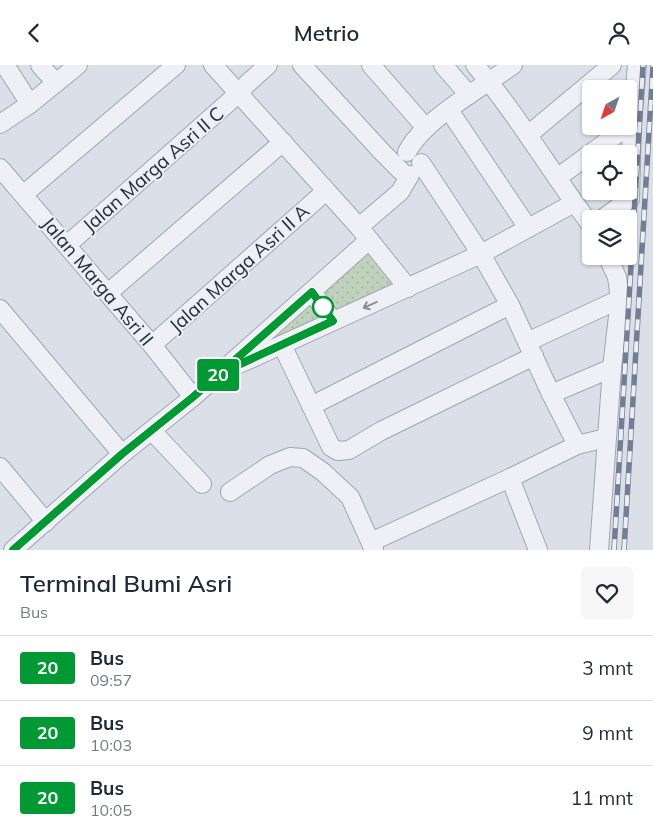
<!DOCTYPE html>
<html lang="id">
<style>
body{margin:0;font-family:Mulish,sans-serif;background:#f6f6f7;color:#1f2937;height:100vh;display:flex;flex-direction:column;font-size:19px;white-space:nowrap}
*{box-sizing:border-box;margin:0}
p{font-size:16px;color:#747a83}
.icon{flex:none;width:28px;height:28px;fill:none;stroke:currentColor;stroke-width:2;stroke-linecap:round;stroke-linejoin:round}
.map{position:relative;height:485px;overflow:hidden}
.sheet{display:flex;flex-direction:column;background:#fff;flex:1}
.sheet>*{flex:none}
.badge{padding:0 10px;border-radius:4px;font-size:18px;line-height:32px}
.needle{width:32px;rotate:220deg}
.fabs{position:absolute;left:582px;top:15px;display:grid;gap:10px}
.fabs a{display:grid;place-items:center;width:55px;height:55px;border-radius:5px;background:#fff;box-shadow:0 1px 4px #0004;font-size:25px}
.map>.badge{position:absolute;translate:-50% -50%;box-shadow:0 0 0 2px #fff}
.round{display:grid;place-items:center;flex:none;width:52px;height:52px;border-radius:5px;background:#f6f6f7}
.head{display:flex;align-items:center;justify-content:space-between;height:85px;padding:0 20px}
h1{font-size:24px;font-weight:600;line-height:38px}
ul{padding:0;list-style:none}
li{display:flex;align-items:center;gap:15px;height:65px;padding:0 20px;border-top:1px solid #e0e1e3}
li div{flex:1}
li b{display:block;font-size:19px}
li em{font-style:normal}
li .badge{min-width:55px;font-weight:700;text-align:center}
header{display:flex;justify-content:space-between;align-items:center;height:65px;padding:0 20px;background:#fff;font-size:22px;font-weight:600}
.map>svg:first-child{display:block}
</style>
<header><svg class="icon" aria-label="back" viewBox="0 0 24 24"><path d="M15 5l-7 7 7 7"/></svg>Metrio<svg class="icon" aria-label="person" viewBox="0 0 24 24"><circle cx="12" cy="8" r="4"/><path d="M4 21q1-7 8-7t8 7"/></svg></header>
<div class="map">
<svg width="653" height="485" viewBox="0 0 653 485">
<defs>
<pattern id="park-dots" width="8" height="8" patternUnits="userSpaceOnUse" patternTransform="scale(1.25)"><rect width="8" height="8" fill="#c0d2bb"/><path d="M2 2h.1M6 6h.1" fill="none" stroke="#a5b4a2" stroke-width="1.8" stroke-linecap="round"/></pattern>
</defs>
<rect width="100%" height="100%" fill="#dbdfe8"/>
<polygon fill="url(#park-dots)" points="367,184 395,223 270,282 266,277"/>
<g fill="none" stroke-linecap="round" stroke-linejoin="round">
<defs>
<g id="minor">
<polyline points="5,0 30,39"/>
<polyline points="40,0 56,18"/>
<polyline points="213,0 359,162 408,223"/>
<polyline points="302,0 383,88 401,106"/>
<polyline points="371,0 426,63"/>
<polyline points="443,0 469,30"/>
<path d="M 475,0 C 518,50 551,108 591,160"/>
<polyline points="449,45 528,163"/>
<polyline points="0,59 30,39 78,0"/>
<polyline points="528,70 612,0"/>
<path d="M 407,87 C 424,54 483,22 513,0"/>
<polyline points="421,98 481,189 510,240 551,329 577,380"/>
<polyline points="0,103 152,280 193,332"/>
<polyline points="557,113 628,61"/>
<polyline points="24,129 176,0"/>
<polyline points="602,154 630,134 632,59 637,0"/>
<polyline points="359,162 400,127 410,110"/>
<polyline points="67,180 239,28 248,18 268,0"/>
<polyline points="312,227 333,256"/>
<polyline points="108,228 283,77"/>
<polyline points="0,244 122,389"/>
<polyline points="527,277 620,234"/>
<polyline points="152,280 326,126"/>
<polyline points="282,280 331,382 338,386 349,385 381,366 534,291"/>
<polyline points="237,300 481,189 574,138"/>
<polyline points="551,329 612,303"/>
<polyline points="311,341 510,240"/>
<polyline points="152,366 202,419"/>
<polyline points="0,402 46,457"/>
<polyline points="510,413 538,485"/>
<polyline points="230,427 270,400 290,392 303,393 323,407 350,432 374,485"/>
<polyline points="371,477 510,413 577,380 606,373"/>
<polyline points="13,485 122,389 193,332 369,175"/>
<polyline points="599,485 612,303 620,234 617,212 607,191"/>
</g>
</defs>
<use href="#minor" stroke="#a0a6b2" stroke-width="20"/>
<use href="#minor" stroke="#eef0f5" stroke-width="18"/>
<defs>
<g id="rail">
<polyline points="614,485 643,0"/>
<polyline points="624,485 653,0"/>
</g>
</defs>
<use href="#rail" stroke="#737d93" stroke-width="5.5"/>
<use href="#rail" stroke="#ebeef5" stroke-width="4" stroke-dasharray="11" stroke-linecap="butt"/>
</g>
<defs><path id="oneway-shaft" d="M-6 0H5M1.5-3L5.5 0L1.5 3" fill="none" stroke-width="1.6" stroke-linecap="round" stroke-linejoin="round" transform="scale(1.25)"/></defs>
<use stroke="#898e9a" href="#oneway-shaft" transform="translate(370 240) rotate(156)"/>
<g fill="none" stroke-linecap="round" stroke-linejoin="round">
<defs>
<polyline id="line" points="13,485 122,389 193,332 312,227 333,256 236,301"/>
</defs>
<use href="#line" stroke="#fff" stroke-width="11"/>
<use href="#line" stroke="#093" stroke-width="8"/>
</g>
<circle fill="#fff" stroke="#093" stroke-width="2.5" cx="323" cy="242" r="10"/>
<g text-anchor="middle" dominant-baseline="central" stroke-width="4" stroke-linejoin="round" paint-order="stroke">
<g font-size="19" fill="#242c3f" stroke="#ebeef5">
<text transform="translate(153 104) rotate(-41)">Jalan Marga Asri II C</text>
<text transform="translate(239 203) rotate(-42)">Jalan Marga Asri II A</text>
<text transform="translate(98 216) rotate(50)">Jalan Marga Asri II</text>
</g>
</g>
</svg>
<div class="fabs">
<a><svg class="needle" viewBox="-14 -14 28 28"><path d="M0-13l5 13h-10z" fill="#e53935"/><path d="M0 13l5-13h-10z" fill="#747a83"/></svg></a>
<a><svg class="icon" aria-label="locate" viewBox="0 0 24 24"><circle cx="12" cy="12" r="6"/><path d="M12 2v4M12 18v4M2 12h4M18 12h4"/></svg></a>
<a><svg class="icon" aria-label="layers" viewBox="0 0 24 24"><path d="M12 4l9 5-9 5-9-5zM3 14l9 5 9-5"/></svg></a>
</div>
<b class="badge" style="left:218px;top:310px;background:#093;color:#fff">20</b>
</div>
<section class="sheet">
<div class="head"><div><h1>Terminal Bumi Asri</h1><p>Bus</p></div><a class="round"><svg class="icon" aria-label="heart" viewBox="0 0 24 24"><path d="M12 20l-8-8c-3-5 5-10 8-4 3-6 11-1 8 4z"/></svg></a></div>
<ul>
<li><span class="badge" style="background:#093;color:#fff">20</span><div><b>Bus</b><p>09:57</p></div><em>3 mnt</em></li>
<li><span class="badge" style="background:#093;color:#fff">20</span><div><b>Bus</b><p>10:03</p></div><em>9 mnt</em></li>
<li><span class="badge" style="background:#093;color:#fff">20</span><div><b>Bus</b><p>10:05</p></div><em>11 mnt</em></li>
</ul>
</section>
